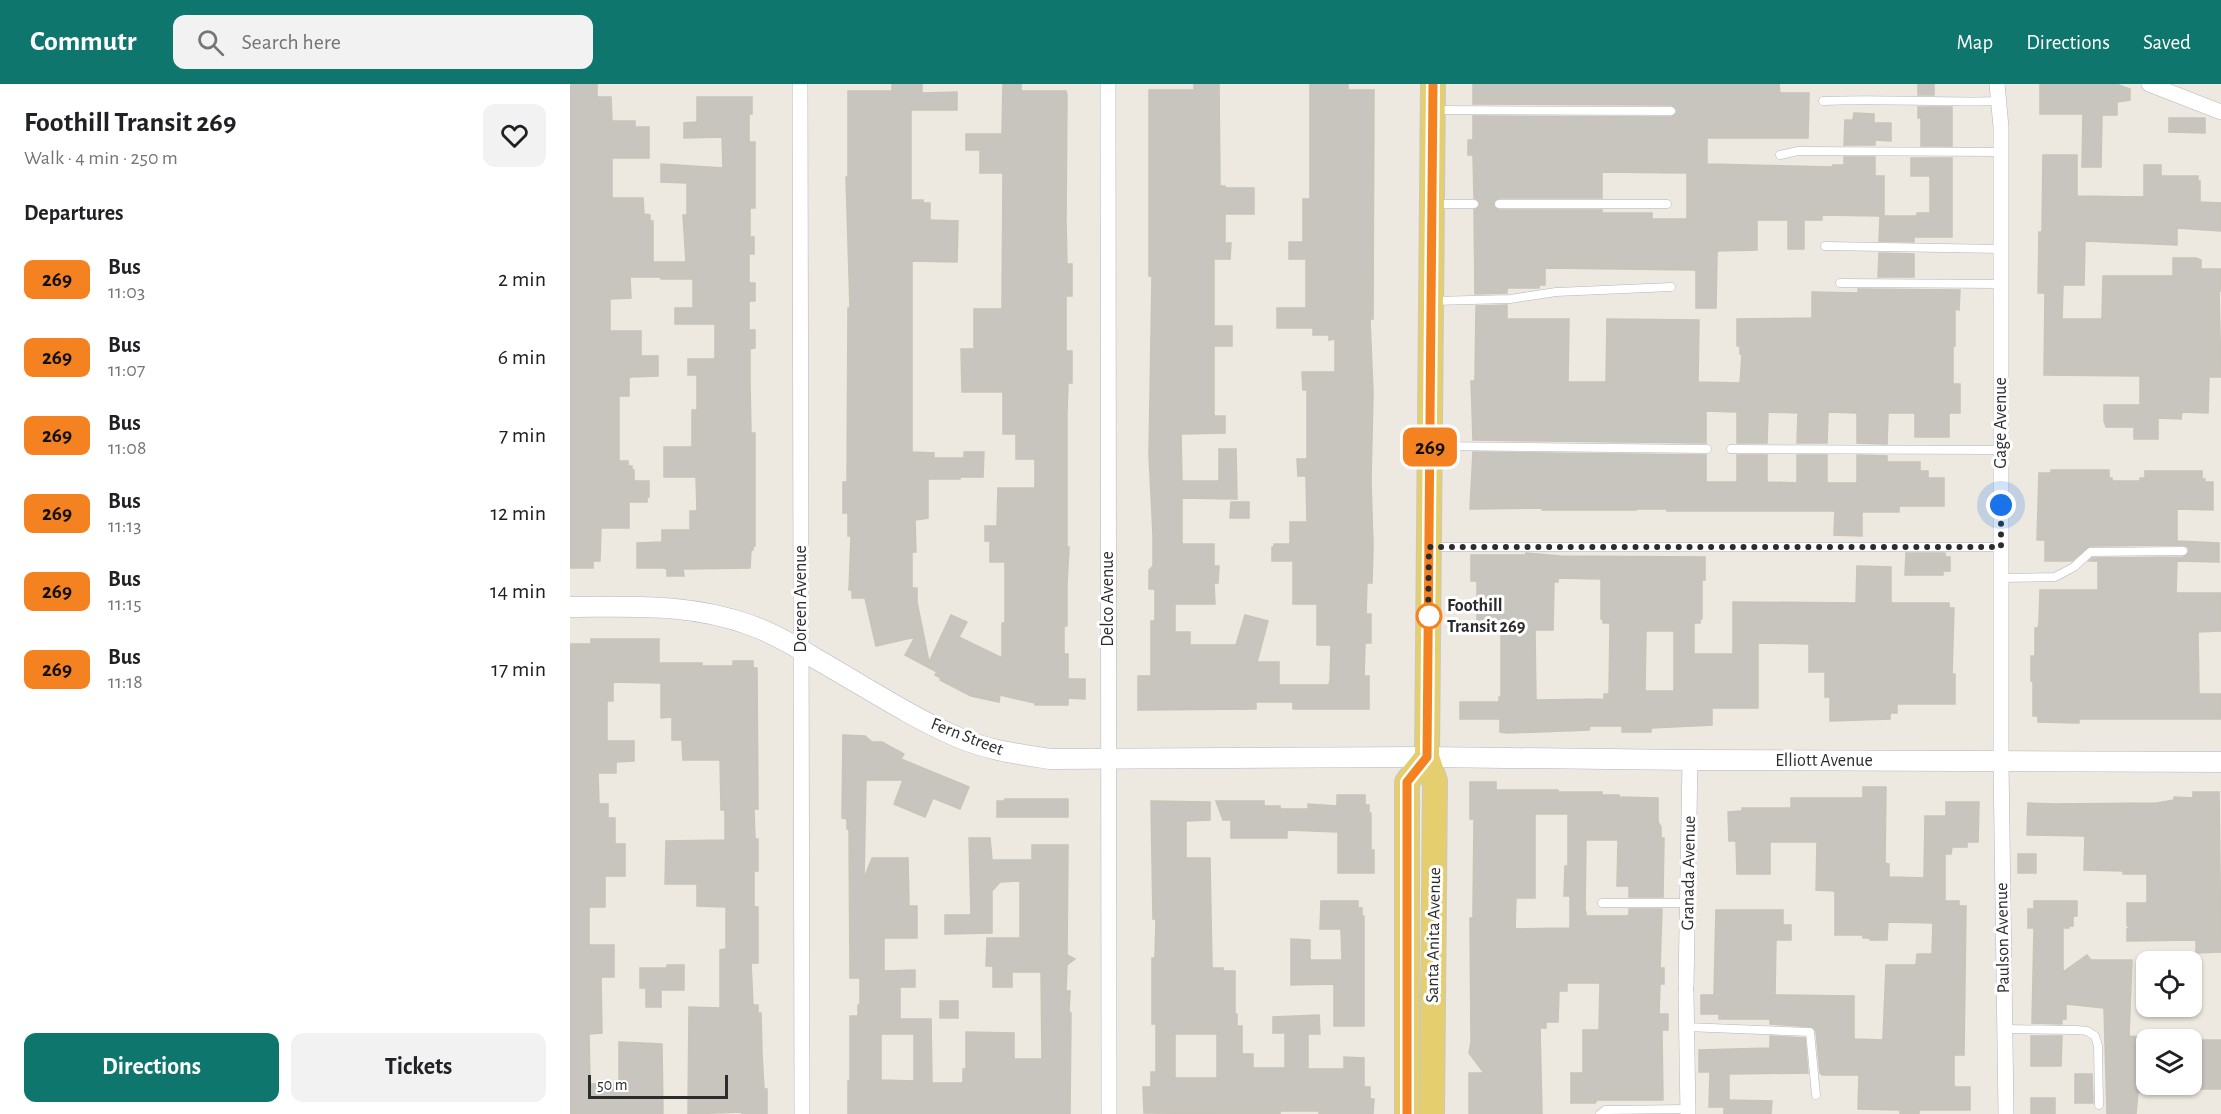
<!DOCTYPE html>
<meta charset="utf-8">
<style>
body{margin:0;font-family:"Alegreya Sans",sans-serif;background:#f2f2f2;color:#202124;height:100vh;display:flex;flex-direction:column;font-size:22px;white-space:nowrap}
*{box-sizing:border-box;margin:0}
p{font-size:20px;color:#757577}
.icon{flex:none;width:33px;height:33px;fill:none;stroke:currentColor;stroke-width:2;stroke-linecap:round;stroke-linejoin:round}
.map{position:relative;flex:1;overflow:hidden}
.drawer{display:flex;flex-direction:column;background:#fff;width:570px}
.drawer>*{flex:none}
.badge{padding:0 12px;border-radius:9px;font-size:21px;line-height:39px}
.fabs{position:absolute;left:1566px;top:867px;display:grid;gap:12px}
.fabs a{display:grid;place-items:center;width:66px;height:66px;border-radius:12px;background:#fff;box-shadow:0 2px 4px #0004;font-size:30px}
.scale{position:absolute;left:18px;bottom:15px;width:140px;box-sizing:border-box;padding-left:6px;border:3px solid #2c2c2c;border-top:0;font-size:16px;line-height:21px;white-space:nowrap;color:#2c2c2c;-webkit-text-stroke:4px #fff;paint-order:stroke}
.you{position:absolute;width:30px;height:30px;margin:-15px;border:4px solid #fff;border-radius:50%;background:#1a73e8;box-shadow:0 0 0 9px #1a73e833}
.map>.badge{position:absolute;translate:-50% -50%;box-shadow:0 0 0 3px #fff}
h2{padding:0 24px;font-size:22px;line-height:54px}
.round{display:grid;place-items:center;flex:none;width:63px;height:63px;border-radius:12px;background:#f2f2f2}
.overview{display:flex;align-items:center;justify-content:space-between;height:102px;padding:0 24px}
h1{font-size:28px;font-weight:600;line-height:45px}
.action{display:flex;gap:12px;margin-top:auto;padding:12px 24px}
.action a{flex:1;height:69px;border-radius:12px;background:#0f766e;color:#fff;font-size:24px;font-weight:600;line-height:69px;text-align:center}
.action a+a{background:#f2f2f2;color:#202124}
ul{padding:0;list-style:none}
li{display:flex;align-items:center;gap:18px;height:78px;padding:0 24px}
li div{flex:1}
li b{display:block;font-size:22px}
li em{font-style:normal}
li .badge{min-width:66px;font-weight:700;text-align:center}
header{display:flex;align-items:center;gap:36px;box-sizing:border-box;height:84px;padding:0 30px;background:#0f766e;color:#fff}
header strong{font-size:28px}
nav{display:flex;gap:33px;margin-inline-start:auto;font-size:21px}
.search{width:420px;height:54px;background:#f2f2f2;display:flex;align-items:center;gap:15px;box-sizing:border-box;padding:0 21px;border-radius:12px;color:#757577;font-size:22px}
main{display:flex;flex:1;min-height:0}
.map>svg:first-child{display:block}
</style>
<header>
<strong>Commutr</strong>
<div class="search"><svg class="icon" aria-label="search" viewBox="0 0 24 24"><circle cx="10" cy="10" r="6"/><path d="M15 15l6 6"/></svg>Search here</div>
<nav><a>Map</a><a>Directions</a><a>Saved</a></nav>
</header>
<main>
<section class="drawer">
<div class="overview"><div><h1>Foothill Transit 269</h1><p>Walk · 4 min · 250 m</p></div><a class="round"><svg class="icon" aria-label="heart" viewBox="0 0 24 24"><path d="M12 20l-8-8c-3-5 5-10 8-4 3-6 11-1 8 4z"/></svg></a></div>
<h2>Departures</h2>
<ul>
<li><span class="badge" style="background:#f58220;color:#111">269</span><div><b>Bus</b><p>11:03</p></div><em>2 min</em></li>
<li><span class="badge" style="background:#f58220;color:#111">269</span><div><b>Bus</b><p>11:07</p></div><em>6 min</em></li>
<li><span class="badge" style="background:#f58220;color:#111">269</span><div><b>Bus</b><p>11:08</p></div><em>7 min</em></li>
<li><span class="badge" style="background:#f58220;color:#111">269</span><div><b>Bus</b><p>11:13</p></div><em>12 min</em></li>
<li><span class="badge" style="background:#f58220;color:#111">269</span><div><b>Bus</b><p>11:15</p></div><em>14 min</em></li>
<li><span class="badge" style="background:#f58220;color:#111">269</span><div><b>Bus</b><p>11:18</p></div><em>17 min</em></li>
</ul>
<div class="action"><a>Directions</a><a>Tickets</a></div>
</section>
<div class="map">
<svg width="1651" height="1030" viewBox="0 0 1651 1030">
<rect width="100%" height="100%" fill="#ede8e0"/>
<g fill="#c8c5bf" stroke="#c8c4ba" stroke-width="1.5" fill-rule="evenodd">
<polygon points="0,0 27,0 27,13 41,13 42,37 65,37 65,43 79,43 79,74 42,74 42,114 73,114 74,130 80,131 80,137 83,137 83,178 116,178 113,131 117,131 117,99 91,98 91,80 153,84 152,53 114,54 114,39 127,38 127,13 182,13 182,30 179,30 179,58 185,58 185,124 180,124 180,153 184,153 184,170 179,170 179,199 185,199 185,217 179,217 179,246 185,246 185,264 180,265 180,298 181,349 185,349 185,462 183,462 183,466 181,466 180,484 113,485 114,492 97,492 97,485 94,484 67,484 67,459 92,458 92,446 120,446 120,427 127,427 126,393 94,393 94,363 122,363 122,326 127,326 127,291 118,291 118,275 145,275 145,240 105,240 105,224 123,224 123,195 91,195 91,193 60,193 61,214 40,215 40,247 71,247 71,272 88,272 88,292 59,293 59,312 49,312 49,377 58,377 58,382 62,382 62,386 64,386 64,397 79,397 79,413 77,413 77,418 59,418 59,444 31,444 30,477 23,477 23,484 0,484"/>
<polygon points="322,0 352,0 352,9 387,8 387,26 341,26 341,116 353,116 353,119 360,119 360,136 388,137 387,178 342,177 342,368 364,369 364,374 394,374 394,368 414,368 413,393 390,393 390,395 358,395 358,434 345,436 346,468 342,468 342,504 347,504 347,518 359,578 381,531 397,538 389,553 432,574 432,539 435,539 435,478 420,478 420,457 415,457 415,442 427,442 428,404 465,404 465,375 446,375 446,350 433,350 433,308 392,308 391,265 404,265 404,225 432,225 433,89 410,89 410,66 396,66 396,50 432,50 433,0 451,0 451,7 496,7 497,11 496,137 497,180 502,180 502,212 496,212 496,267 502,267 502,299 498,299 497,329 497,463 499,463 497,500 497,542 494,542 494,570 498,570 498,595 515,595 515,615 498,614 498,621 465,621 465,619 430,611 429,618 401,612 370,596 371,594 365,591 367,588 335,571 345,553 306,562 295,514 282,514 282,506 279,506 281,452 278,452 278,429 273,429 273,398 277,398 278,224 280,224 276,93 278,93 278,7 322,7"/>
<polygon points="624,0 649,0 650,102 655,102 655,104 684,104 684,130 655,130 655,159 661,159 660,175 644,175 644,242 662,242 662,262 644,262 644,332 655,332 655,349 611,350 612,397 649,397 649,365 666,365 667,415 612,414 612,460 644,460 644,482 649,482 648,499 644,499 645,520 605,520 605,548 620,548 620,561 666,561 675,531 698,537 687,578 709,578 709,601 759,601 760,596 761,561 747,561 747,520 723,520 723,477 702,477 702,463 704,463 704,460 720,460 720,438 737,438 736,392 728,392 727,375 737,375 737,306 733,306 732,288 765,288 765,255 759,256 759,251 743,251 743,244 707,244 707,224 736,224 736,175 719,175 719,158 733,158 733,115 740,115 740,0 778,0 778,6 804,6 803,235 800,235 803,309 801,397 803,461 802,499 797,499 796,530 801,530 801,559 795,559 794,592 799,592 799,625 723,625 723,618 686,618 686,625 568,626 568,592 581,592 581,537 585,537 585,505 579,505 579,486 583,482 583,451 579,371 582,192 579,192 579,6 624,6"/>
<path d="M 903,0 L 1209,0 L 1210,9 L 1239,9 L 1238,54 L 1137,54 L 1137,80 L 1263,83 L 1263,81 L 1274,81 L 1274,73 L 1305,73 L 1305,92 L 1314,92 L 1314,132 L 1347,132 L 1347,129 L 1360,129 L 1360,92 L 1341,92 L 1341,74 L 1382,74 L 1382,153 L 1344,153 L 1344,158 L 1309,157 L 1310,132 L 1252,131 L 1252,136 L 1234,136 L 1234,165 L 1218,165 L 1218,136 L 1187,136 L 1187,166 L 1147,167 L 1146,224 L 1126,224 L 1126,186 L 975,184 L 975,201 L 969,201 L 969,204 L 937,204 L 937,209 L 905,210 L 904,126 L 909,123 L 910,119 L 904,114 L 903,71 L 898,71 L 898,56 L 903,56 L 903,32 L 1101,33 L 1106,30 L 1107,26 L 1101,21 L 903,20 ZM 1032,88 L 1117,89 L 1117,135 L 1082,135 L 1082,129 L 1032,129 L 1032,126 L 929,126 L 924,122 L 924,117 L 929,114 L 1032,114 Z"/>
<rect x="1348" y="0" width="16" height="11"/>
<polygon points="1470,0 1546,0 1560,5 1560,16 1547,18 1547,31 1532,31 1531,83 1512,83 1513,30 1470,30"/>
<polygon points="1348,23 1382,23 1382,62 1351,62 1351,34 1348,34"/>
<polygon points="1284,29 1304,30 1304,39 1321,39 1321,57 1305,56 1305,61 1274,61 1275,36 1283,36"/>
<polygon points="1599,34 1635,34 1635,49 1599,48"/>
<polygon points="1473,71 1507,71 1507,112 1574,113 1574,81 1591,81 1591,92 1628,92 1628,97 1630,97 1630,118 1651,119 1651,147 1607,144 1607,161 1515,157 1514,201 1493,201 1492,235 1532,235 1533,192 1603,192 1603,174 1626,174 1631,176 1631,185 1651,185 1651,207 1649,207 1651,293 1639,293 1638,329 1612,328 1611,335 1588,334 1588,355 1564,355 1564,343 1536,343 1534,337 1534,321 1570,321 1570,292 1474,291 1475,209 1468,209 1469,148 1472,148"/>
<polygon points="1309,169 1344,170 1344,193 1308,193"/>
<polygon points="1288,205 1390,206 1389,226 1385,225 1385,262 1383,262 1383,300 1390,300 1390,329 1379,329 1379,353 1345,353 1345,329 1318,329 1317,360 1287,359 1287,329 1258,328 1257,359 1227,359 1228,329 1198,328 1197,359 1167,359 1167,328 1136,327 1136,359 903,356 901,297 905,297 906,222 937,221 937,235 999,235 998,298 1036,298 1037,235 1129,236 1128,298 1170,299 1172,270 1170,270 1170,262 1167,262 1167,235 1242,234 1242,208 1288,209"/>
<polygon points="903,368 1136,371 1136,398 1167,398 1167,371 1197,371 1197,398 1227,399 1227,371 1257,371 1257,399 1287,399 1287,371 1317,372 1317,378 1350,378 1350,387 1358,387 1358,394 1374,394 1374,422 1329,422 1329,428 1292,428 1292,452 1264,451 1265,427 1097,427 1097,425 1066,425 1066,426 972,426 972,424 900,425"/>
<polygon points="1481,386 1539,386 1539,394 1542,394 1542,397 1570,397 1570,394 1575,394 1575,387 1632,387 1632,395 1635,395 1635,398 1643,398 1643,426 1607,425 1607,457 1649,459 1649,478 1607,477 1606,509 1651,509 1651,547 1628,548 1629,610 1651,610 1651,635 1509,635 1509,639 1468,638 1468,632 1463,632 1463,597 1461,597 1461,572 1465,572 1465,544 1468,544 1469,538 1470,506 1528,506 1528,477 1519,477 1522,474 1613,473 1619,468 1618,463 1613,461 1520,462 1502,477 1475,477 1475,456 1467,456 1469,389 1481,389"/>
<polygon points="661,418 679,418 679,434 660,434"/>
<path d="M 956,469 L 990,472 L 1135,473 L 1135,496 L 1132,496 L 1132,535 L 1130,535 L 1130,539 L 1124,539 L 1124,570 L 1163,570 L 1163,518 L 1286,519 L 1287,482 L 1321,483 L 1321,519 L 1379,519 L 1379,524 L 1384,524 L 1382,590 L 1385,590 L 1385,620 L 1327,620 L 1327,629 L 1320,629 L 1320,635 L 1260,637 L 1260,613 L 1255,613 L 1255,588 L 1239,588 L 1239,560 L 1190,559 L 1188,560 L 1188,624 L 1142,624 L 1142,641 L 1081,644 L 1081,648 L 1052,648 L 1052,642 L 1020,642 L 1019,646 L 938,649 L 930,648 L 930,635 L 890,635 L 890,618 L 929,618 L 929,613 L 931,613 L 931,545 L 919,545 L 915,543 L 915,538 L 907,538 L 907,497 L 901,497 L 901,471 L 956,471 ZM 988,494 L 1031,495 L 1031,535 L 1033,535 L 1033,539 L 1040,539 L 1039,610 L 1034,610 L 1034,615 L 966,616 L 965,546 L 983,546 L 984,498 L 988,498 ZM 1076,547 L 1104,547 L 1104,607 L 1075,607 Z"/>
<polygon points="1336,469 1375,469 1375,473 1380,473 1380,487 1373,487 1373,491 1335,491"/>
<polygon points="21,555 89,555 89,579 132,579 132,582 163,582 163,577 183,577 183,584 187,584 188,725 184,725 185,755 188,755 188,787 184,787 184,823 188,823 188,879 181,879 183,921 188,921 188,929 191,929 192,970 194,1005 197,1005 197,1030 172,1030 172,1028 118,1030 119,923 150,924 150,866 156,865 156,823 127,822 127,800 95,800 96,757 155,756 155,726 151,726 150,676 113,676 112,656 102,656 102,633 91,634 91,599 43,598 43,617 37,617 37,657 64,657 64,677 46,678 46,689 28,689 29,720 38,720 38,734 45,734 45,760 55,760 55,792 35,792 35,823 19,823 19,861 44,861 44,893 31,893 32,949 19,950 20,1000 49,1000 49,958 92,960 93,1030 0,1030 0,560 21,560"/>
<path d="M 273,651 L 295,652 L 302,658 L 312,658 L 334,670 L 331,675 L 399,703 L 390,725 L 363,714 L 355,733 L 324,720 L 333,696 L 296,696 L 294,795 L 302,774 L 338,774 L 339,822 L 347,822 L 347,854 L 314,854 L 314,887 L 345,886 L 345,903 L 330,903 L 330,935 L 361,935 L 362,999 L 393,999 L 393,985 L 396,985 L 396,948 L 444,949 L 444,975 L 472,975 L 471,888 L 442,888 L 442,903 L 423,903 L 423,882 L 416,882 L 417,854 L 450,854 L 450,797 L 430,798 L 422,807 L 422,849 L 375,850 L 375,831 L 401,831 L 399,754 L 420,754 L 422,776 L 462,776 L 462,761 L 498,761 L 497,871 L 505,875 L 497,881 L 496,907 L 500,907 L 499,929 L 501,929 L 500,1030 L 278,1030 L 278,997 L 280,997 L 280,932 L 288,932 L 288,921 L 290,921 L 290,894 L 280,894 L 279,745 L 277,745 L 277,735 L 272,734 ZM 311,950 L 344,950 L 344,997 L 311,996 Z"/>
<path d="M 900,698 L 926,698 L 926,706 L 988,706 L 988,708 L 1032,708 L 1032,711 L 1049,711 L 1049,713 L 1088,714 L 1088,738 L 1091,743 L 1091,754 L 1094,754 L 1093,813 L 1059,813 L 1059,802 L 1047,802 L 1048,756 L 1016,756 L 1015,828 L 1016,828 L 1016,832 L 1056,832 L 1059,831 L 1059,825 L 1092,825 L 1090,884 L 1094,884 L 1094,900 L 1090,900 L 1089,930 L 1098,930 L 1098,946 L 1092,946 L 1093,1016 L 1027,1016 L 1025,1019 L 1001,1019 L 1001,989 L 1013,989 L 1013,946 L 1029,946 L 1030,899 L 997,899 L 997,907 L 989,907 L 988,938 L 976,938 L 976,944 L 970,944 L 972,1030 L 899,1030 L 899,989 L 914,989 L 899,969 L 901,958 L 900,834 L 903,834 L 903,824 L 904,735 L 900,735 ZM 965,730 L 998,730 L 998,782 L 995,782 L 994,812 L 1000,812 L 1000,844 L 945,845 L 946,814 L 965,814 Z"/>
<polygon points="1293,703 1316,703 1315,779 1319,780 1319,793 1354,794 1355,732 1376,732 1376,718 1409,718 1408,758 1397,758 1397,763 1382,763 1381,770 1375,770 1375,817 1389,817 1389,822 1396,822 1394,971 1384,971 1384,1001 1385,1003 1400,1003 1400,1026 1349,1026 1349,1030 1330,1030 1330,1026 1288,1025 1289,991 1252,991 1250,989 1246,947 1243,943 1200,940 1200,935 1149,935 1149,930 1131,930 1131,911 1144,911 1146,826 1213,826 1213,841 1221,841 1221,856 1206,856 1205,911 1284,912 1284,955 1313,956 1316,881 1346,881 1347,870 1362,870 1363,839 1318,838 1317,856 1300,856 1300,854 1293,854 1293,851 1265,851 1265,807 1246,806 1247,758 1200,758 1200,790 1167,790 1166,757 1159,757 1158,728 1172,727 1172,724 1221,724 1221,714 1293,714"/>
<polygon points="1623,708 1649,708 1651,868 1626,869 1626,856 1557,857 1557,845 1561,842 1557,842 1557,819 1577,819 1577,790 1553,790 1553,787 1514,786 1515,752 1457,751 1458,719 1486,720 1587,719 1604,716 1604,713 1623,714"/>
<polygon points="767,711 795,711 795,721 799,721 799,729 801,729 801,766 804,766 804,789 768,789 768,748 717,746 717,754 661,754 661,736 653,736 646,717 694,717 694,722 710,722 710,725 738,725 738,720 767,722"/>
<polygon points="435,715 498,715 498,733 427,733 427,717 435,717"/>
<path d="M 581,717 L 640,718 L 640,736 L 616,737 L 616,774 L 640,774 L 642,884 L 653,884 L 653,887 L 665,887 L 665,930 L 667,930 L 667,942 L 672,942 L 672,970 L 683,970 L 683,984 L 715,984 L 715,949 L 703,949 L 703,933 L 749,931 L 750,950 L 738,950 L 738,985 L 774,985 L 774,973 L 794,974 L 794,1003 L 800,1003 L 800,1015 L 804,1015 L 803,1030 L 749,1030 L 749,1027 L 710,1027 L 710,1030 L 574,1029 L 573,1003 L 581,1003 L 581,988 L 586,988 L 586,940 L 582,940 L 582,874 L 585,874 L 586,835 L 583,835 ZM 605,950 L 647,950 L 647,994 L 605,994 Z"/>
<rect x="1448" y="770" width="18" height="19"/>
<polygon points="751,817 788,817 788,824 792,824 792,832 794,832 794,942 764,942 764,900 721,901 721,855 740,856 740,876 772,876 771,845 750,845"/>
<polygon points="1464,817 1507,817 1507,832 1503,832 1503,842 1499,842 1499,844 1493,844 1493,888 1517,871 1521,876 1562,876 1559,952 1571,953 1570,1008 1568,1008 1566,1030 1537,1030 1534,924 1496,920 1496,935 1492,935 1492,940 1462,939 1464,844 1458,844 1458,825 1464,825"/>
<polygon points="97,881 114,881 114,906 91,906 91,923 76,923 76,904 70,904 70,884 97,884"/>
<rect x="370" y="917" width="18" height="17"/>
<polygon points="1200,952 1235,954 1238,989 1159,990 1159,1016 1202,1017 1201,1030 1154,1030 1154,1023 1139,1023 1140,988 1129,988 1129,966 1200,964"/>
<polygon points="1461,952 1492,952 1491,982 1461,982"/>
<rect x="1622" y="956" width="29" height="49"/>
<polygon points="1505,990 1522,990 1523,1019 1505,1019"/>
<rect x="1461" y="1014" width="24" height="16"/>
</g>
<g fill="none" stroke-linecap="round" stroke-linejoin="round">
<defs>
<g id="service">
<path d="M 1253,17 C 1311,14 1369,19 1427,17"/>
<polyline points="865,26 1101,27"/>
<polyline points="1210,71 1228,67 1431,68"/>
<polyline points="864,120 904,120"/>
<polyline points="929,120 1097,120"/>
<polyline points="1255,162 1431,165"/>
<polyline points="1270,199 1431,200"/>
<polyline points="863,217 940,215 986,208 1101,203"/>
<polyline points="862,362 1137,365"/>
<polyline points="1161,365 1431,366"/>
<polyline points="861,463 1431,463"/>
<polyline points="1431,494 1485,493 1504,483 1520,468 1613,467"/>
<polyline points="1032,819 1118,819"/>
<polyline points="1116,943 1240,948 1246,1011"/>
<polyline points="1435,945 1507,946 1517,947 1525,952 1528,962 1529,1021"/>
<polyline points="1030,1030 1035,1026 1118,1025"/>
</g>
<g id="minor">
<polyline points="230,0 232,1030"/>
<polyline points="538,0 539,1030"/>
<polyline points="1427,0 1431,43 1431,678 1436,1030"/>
<polyline points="1579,0 1651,28"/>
<polyline points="1116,902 1120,676"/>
<polyline points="1116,908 1118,1030"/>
</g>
<path id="tertiary" d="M 0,523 C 62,523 120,519 180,541 C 203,549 227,563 248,576 C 294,602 339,632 387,653 C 417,666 448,670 480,675 L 857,673 L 1120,676 L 1651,678"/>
<g id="primary">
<polyline points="837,1030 837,698 857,673"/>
<polyline points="862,1030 865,697 857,673 863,0"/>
</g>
</defs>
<use href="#service" stroke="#b3b6be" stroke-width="9"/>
<use href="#minor" stroke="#b3b6be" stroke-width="16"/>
<use href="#tertiary" stroke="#b3b6be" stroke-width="21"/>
<use href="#primary" stroke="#c8c8c8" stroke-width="26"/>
<use href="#service" stroke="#fff" stroke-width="8"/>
<use href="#minor" stroke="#fff" stroke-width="15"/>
<use href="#tertiary" stroke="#fff" stroke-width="20"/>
<use href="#primary" stroke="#e5ce6d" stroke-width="24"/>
</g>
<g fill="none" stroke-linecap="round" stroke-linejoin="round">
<defs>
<polyline id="line" points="837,1030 837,698 857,673 863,0"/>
</defs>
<use href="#line" stroke="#fff" stroke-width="14"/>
<use href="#line" stroke="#f58220" stroke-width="9"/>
<polyline stroke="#2c2c2c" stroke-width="6" stroke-dasharray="0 10.8" points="859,532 858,540 859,463 1431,463 1431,421"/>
</g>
<circle fill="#fff" stroke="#f58220" stroke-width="3" cx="859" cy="532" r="12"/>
<g text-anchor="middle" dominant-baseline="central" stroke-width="6" stroke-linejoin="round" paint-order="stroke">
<g font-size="18" fill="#2c2c2c" stroke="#fff">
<text transform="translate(1431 339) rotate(-90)">Gage Avenue</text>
<text transform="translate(231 515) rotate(-90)">Doreen Avenue</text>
<text transform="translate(538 515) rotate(-90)">Delco Avenue</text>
<text transform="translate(397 653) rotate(21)">Fern Street</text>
<text x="1254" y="677">Elliott Avenue</text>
<text transform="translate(1119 789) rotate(-89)">Granada Avenue</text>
<text transform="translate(864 851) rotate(-89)">Santa Anita Avenue</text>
<text transform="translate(1433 854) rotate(-91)">Paulson Avenue</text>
</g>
<g font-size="18" font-weight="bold" fill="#2c2c2c" stroke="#fff" text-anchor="start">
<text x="877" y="522">Foothill<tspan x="877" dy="21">Transit 269</tspan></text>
</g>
</g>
</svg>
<div class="fabs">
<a><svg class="icon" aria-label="locate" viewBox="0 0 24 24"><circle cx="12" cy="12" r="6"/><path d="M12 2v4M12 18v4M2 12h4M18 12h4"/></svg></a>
<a><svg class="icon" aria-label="layers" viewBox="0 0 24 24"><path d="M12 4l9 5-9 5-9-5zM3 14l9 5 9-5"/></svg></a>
</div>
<div class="scale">50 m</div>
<div class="you" style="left:1431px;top:421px"></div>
<b class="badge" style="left:860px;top:363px;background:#f58220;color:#111">269</b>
</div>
</main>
